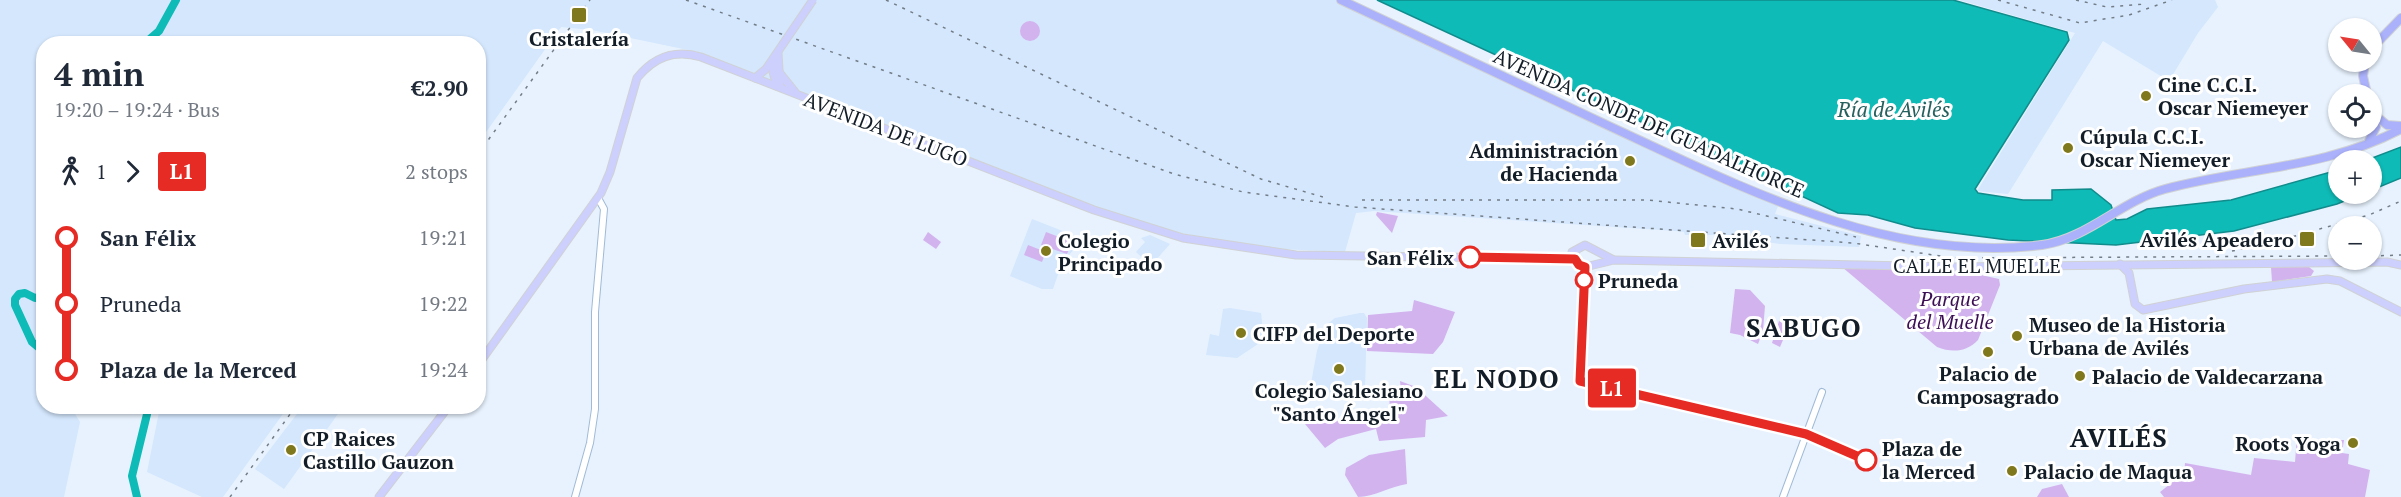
<!DOCTYPE html>
<meta charset="utf-8">
<style>
body{margin:0;font-family:"PT Serif",serif;background:#f6f6f7;color:#1f2937;height:100vh;display:flex;flex-direction:column;font-size:22px;white-space:nowrap}
*{box-sizing:border-box;margin:0}
p{font-size:20px;color:#747a83}
.icon{flex:none;width:33px;height:33px;fill:none;stroke:currentColor;stroke-width:2;stroke-linecap:round;stroke-linejoin:round}
.map{position:relative;flex:1;overflow:hidden}
.sheet{position:absolute;left:36px;top:36px;width:450px;height:378px;display:flex;flex-direction:column;background:#fff;border-radius:24px;box-shadow:0 2px 4px #0004}
.sheet>*{flex:none}
.badge{padding:0 12px;border-radius:4px;font-size:21px;line-height:39px}
.needle{width:39px;rotate:300deg}
.buttons{position:absolute;left:2328px;top:18px;display:grid;gap:12px}
.buttons a{display:grid;place-items:center;width:54px;height:54px;border-radius:50%;background:#fff;box-shadow:0 2px 4px #0004;font-size:30px}
.map>.badge{position:absolute;translate:-50% -50%;box-shadow:0 0 0 3px #fff}
.legs{display:flex;align-items:center;gap:9px;height:66px;padding:0 18px;font-size:20px}
.legs p{margin-inline-start:auto}
.overview{display:flex;align-items:center;justify-content:space-between;height:102px;padding:0 18px}
h1{font-size:33px;font-weight:600;line-height:45px}
ul{padding:0 18px;list-style:none}
li{display:flex;align-items:center;gap:21px;height:66px;font-size:22px}
li i{display:grid;place-items:center;width:9px;height:100%;margin:0 8px;background:currentColor}
li i::after{content:'';width:15px;height:15px;margin:-8px;border:4px solid;border-radius:50%;background:#fff}
li p{margin-inline-start:auto}
li:first-child i{background:linear-gradient(#0000 50%,currentColor 0)}
li:last-child i{background:linear-gradient(currentColor 50%,#0000 0)}
.map>svg:first-child{display:block}
</style>
<div class="map">
<svg width="2401" height="497" viewBox="0 0 2401 497">
<rect width="100%" height="100%" fill="#e7f2fe"/>
<g fill="#d4e7fd">
<polygon points="0,0 1346,0 1780,201 1775,214 1861,236 1859,247 1780,244 1719,235 1685,235 1684,232 1676,231 1374,211 1356,213 1345,252 1280,249 1223,242 1162,229 1084,203 688,50 592,30 561,27 479,142 478,44 44,44 44,406 71,407 80,422 64,497 0,497"/>
<polygon points="1959,0 2215,0 2218,7 2198,33 2169,81 2103,41 2008,194 1977,191 2075,33"/>
<polygon points="1032,219 1083,239 1062,263 1053,289 1042,289 1010,276"/>
<polygon points="1150,235 1170,244 1146,271 1143,267 1147,262 1136,252 1145,242 1141,238"/>
<polygon points="1230,308 1261,313 1264,340 1237,358 1206,355 1210,334 1219,336 1223,309"/>
<polygon points="1360,313 1364,313 1367,318 1365,389 1309,394 1317,351 1325,326 1335,318"/>
<polygon points="303,406 343,407 284,489 255,469"/>
<polygon points="160,407 160,406 288,407 223,497 202,497 147,472"/>
</g>
<g fill="#d3b3ee">
<circle cx="1030" cy="31" r="10"/>
<polygon points="1377,212 1398,216 1392,233 1376,215"/>
<polygon points="928,232 941,242 936,249 923,240"/>
<polygon points="1046,232 1072,242 1067,254 1041,245"/>
<polygon points="1028,245 1046,252 1042,262 1024,255"/>
<path d="M 1842,267 L 1981,275 L 1999,279 L 2000,285 L 1978,340 C 1967,352 1952,353 1937,347 Z"/>
<polygon points="2271,267 2309,267 2314,271 2311,276 2272,282"/>
<polygon points="1735,289 1750,290 1765,306 1763,331 1758,344 1740,335 1730,333"/>
<polygon points="1414,300 1455,312 1443,342 1433,354 1367,351 1368,315 1412,311"/>
<polygon points="1779,321 1789,326 1780,347 1772,343"/>
<polygon points="1400,381 1416,387 1448,416 1426,420 1425,437 1379,441 1376,429 1338,439 1325,448 1305,424 1308,417 1326,417 1326,421 1384,422 1390,415 1389,390 1401,390"/>
<polygon points="2297,436 2312,438 2317,445 2324,446 2329,440 2344,440 2342,453 2349,454 2348,464 2370,470 2365,497 2164,497 2160,492 2184,473 2185,463 2251,475 2254,458 2295,462"/>
<path d="M 1405,449 L 1407,484 C 1391,486 1374,497 1358,497 L 1345,475 L 1346,468 L 1369,455 Z"/>
<polygon points="2062,484 2069,497 2037,497 2042,489"/>
</g>
<g fill="#0ebbb7" stroke="#108c8c" stroke-width="1.5">
<polygon points="1377,0 1953,0 2067,32 2069,40 1975,189 1978,193 2023,200 2052,200 2052,190 2091,189 2111,205 2116,220 2127,219 2147,209 2231,200 2338,170 2338,194 2362,194 2337,204 2234,231 2116,245 2008,240 1915,228 1868,215 1838,213"/>
<polygon points="2401,147 2401,178 2372,190 2372,160 2367,160"/>
</g>
<g fill="none" stroke-linecap="round" stroke-linejoin="round">
<g stroke="#0ebbb7" stroke-width="8">
<polyline points="144,44 159,31 176,0"/>
<polyline points="44,295 35,298 25,293 19,294 15,299 15,305 32,342 44,352"/>
<polyline points="137,497 132,476 149,406"/>
</g>
<defs>
<g id="secondary">
<polyline points="575,497 590,443 595,409 595,312 604,209 598,198"/>
<polyline points="1783,497 1822,392"/>
</g>
<g id="primary">
<polyline points="778,53 780,87"/>
<polyline points="774,59 773,72 777,86"/>
<polyline points="779,72 795,92"/>
<polyline points="755,78 766,69 783,44"/>
<polyline points="1575,251 1576,262 1585,267 1614,260 1955,267 2387,262 2401,265"/>
<polyline points="1572,252 1585,245 1612,259"/>
<polyline points="2120,264 2129,273 2135,304 2143,310 2244,289 2327,279 2340,281 2401,312"/>
<path d="M 478,365 L 601,193 L 610,172 L 637,78 C 654,57 674,49 701,57 L 1094,210 L 1183,238 L 1296,255 L 1575,259"/>
<polyline points="379,497 449,406"/>
</g>
<g id="highway">
<path d="M 1341,0 C 1430,42 1520,84 1609,126 C 1743,188 1889,264 2042,245 C 2087,239 2121,201 2165,189 C 2244,168 2328,168 2401,129"/>
<polyline points="2372,48 2401,18"/>
<polyline points="2365,62 2363,76 2367,94"/>
<polyline points="2375,115 2387,125 2401,126"/>
<polyline points="2369,141 2376,127 2372,106"/>
</g>
</defs>
<use href="#secondary" stroke="#a0bad6" stroke-width="8"/>
<use href="#primary" stroke="#d0d2d4" stroke-width="9"/>
<use href="#highway" stroke="#d0d2d4" stroke-width="10"/>
<use href="#secondary" stroke="#fff" stroke-width="6"/>
<use href="#primary" stroke="#cdd0fc" stroke-width="7"/>
<use href="#highway" stroke="#abb1fa" stroke-width="8"/>
<g stroke="#737d88" stroke-width="1.5" stroke-dasharray="3 6" stroke-linecap="butt">
<polyline points="686,0 1174,174 1243,192 1355,207 1853,243 1954,258 2338,256"/>
<polyline points="886,0 1261,179 1323,197"/>
<polyline points="1998,0 2080,23 2129,15 2172,0"/>
<polyline points="2076,0 2107,7 2146,4"/>
<polyline points="478,154 590,0"/>
<polyline points="1362,200 1647,200 1737,209 1856,237"/>
<polyline points="2232,251 2267,244 2369,215 2401,201"/>
<polyline points="2372,256 2401,255"/>
<polyline points="230,497 296,406"/>
</g>
<defs>
<polyline id="primary-bridge" points="783,44 813,0"/>
</defs>
<use href="#primary-bridge" stroke="#d0d2d4" stroke-width="9" stroke-linecap="butt"/>
<use href="#primary-bridge" stroke="#cdd0fc" stroke-width="7"/>
</g>
<g fill="none" stroke-linecap="round" stroke-linejoin="round">
<defs>
<polyline id="line-1" points="1470,257 1575,259 1579,265 1585,267 1580,381 1806,434 1866,460"/>
</defs>
<use href="#line-1" stroke="#fff" stroke-width="14"/>
<use href="#line-1" stroke="#e62b24" stroke-width="9"/>
</g>
<g fill="#80781c" stroke="#fff" stroke-width="2">
<rect x="571" y="7" width="16" height="16" rx="3"/>
<circle cx="2146" cy="96" r="6"/>
<circle cx="2068" cy="148" r="6"/>
<circle cx="1630" cy="161" r="6"/>
<rect x="2299" y="231" width="16" height="16" rx="3"/>
<rect x="1690" y="232" width="16" height="16" rx="3"/>
<circle cx="1046" cy="251" r="6"/>
<circle cx="1241" cy="333" r="6"/>
<circle cx="2017" cy="336" r="6"/>
<circle cx="1988" cy="352" r="6"/>
<circle cx="1339" cy="369" r="6"/>
<circle cx="2080" cy="376" r="6"/>
<circle cx="2353" cy="443" r="6"/>
<circle cx="291" cy="450" r="6"/>
<circle cx="2012" cy="471" r="6"/>
</g>
<g fill="#fff" stroke="#e62b24" stroke-width="3">
<circle cx="1470" cy="257" r="10"/>
<circle cx="1584" cy="280" r="8"/>
<circle cx="1866" cy="460" r="10"/>
</g>
<g text-anchor="middle" dominant-baseline="central" stroke-width="6" stroke-linejoin="round" paint-order="stroke">
<g font-size="20" font-weight="bold" fill="#131d27" stroke="#fff" text-anchor="start">
<text x="579" y="38" text-anchor="middle">Cristalería</text>
<text x="2158" y="84">Cine C.C.I.<tspan x="2158" dy="23">Oscar Niemeyer</tspan></text>
<text x="2080" y="136">Cúpula C.C.I.<tspan x="2080" dy="23">Oscar Niemeyer</tspan></text>
<text x="1618" y="150" text-anchor="end">Administración<tspan x="1618" dy="23">de Hacienda</tspan></text>
<text x="2294" y="239" text-anchor="end">Avilés Apeadero</text>
<text x="1058" y="240">Colegio<tspan x="1058" dy="23">Principado</tspan></text>
<text x="1712" y="240">Avilés</text>
<text x="2029" y="324">Museo de la Historia<tspan x="2029" dy="23">Urbana de Avilés</tspan></text>
<text x="1253" y="333">CIFP del Deporte</text>
<text x="1988" y="373" text-anchor="middle">Palacio de<tspan x="1988" dy="23">Camposagrado</tspan></text>
<text x="2092" y="376">Palacio de Valdecarzana</text>
<text x="1339" y="390" text-anchor="middle">Colegio Salesiano<tspan x="1339" dy="23">"Santo Ángel"</tspan></text>
<text x="303" y="438">CP Raices<tspan x="303" dy="23">Castillo Gauzon</tspan></text>
<text x="2341" y="443" text-anchor="end">Roots Yoga</text>
<text x="2024" y="471">Palacio de Maqua</text>
</g>
<g font-size="20" fill="#131d27" stroke="#fff">
<text transform="translate(1649 123) rotate(24)">AVENIDA CONDE DE GUADALHORCE</text>
<text transform="translate(886 129) rotate(21)">AVENIDA DE LUGO</text>
<text x="1977" y="265">CALLE EL MUELLE</text>
</g>
<g font-size="20" font-weight="bold" fill="#131d27" stroke="#fff" text-anchor="start">
<text x="1454" y="257" text-anchor="end">San Félix</text>
<text x="1598" y="280">Pruneda</text>
<text x="1882" y="448">Plaza de<tspan x="1882" dy="23">la Merced</tspan></text>
</g>
<g font-size="20" font-style="italic" fill="#3c0f55" stroke="#fff">
<text x="1950" y="298">Parque<tspan x="1950" dy="23">del Muelle</tspan></text>
</g>
<g font-size="21" font-style="italic" fill="#26615f" stroke="#fff">
<text x="1894" y="109">Ría de Avilés</text>
</g>
<g font-size="26" font-weight="bold" letter-spacing="1.5" fill="#131d27" stroke="#fff">
<text x="1804" y="327">SABUGO</text>
<text x="1497" y="378">EL NODO</text>
<text x="2119" y="437">AVILÉS</text>
</g>
</g>
</svg>
<div class="buttons">
<a><svg class="needle" viewBox="-14 -14 28 28"><path d="M0-13l5 13h-10z" fill="#e53935"/><path d="M0 13l5-13h-10z" fill="#747a83"/></svg></a>
<a><svg class="icon" aria-label="locate" viewBox="0 0 24 24"><circle cx="12" cy="12" r="6"/><path d="M12 2v4M12 18v4M2 12h4M18 12h4"/></svg></a>
<a>+</a>
<a>−</a>
</div>
<b class="badge" style="left:1612px;top:388px;background:#e62b24;color:#fff">L1</b>
<section class="sheet">
<div class="overview"><div><h1>4 min</h1><p>19:20 – 19:24 · Bus</p></div><b>€2.90</b></div>
<div class="legs"><svg class="icon" aria-label="walk" viewBox="0 0 24 24"><circle cx="13" cy="4" r="2"/><path d="M13 8l-2 6 4 7M11 14l-3 7M7 12l3-4h3l4 4"/></svg>1<svg class="icon" aria-label="forward" viewBox="0 0 24 24"><path d="M9 5l7 7-7 7"/></svg><b class="badge" style="background:#e62b24;color:#fff">L1</b><p>2 stops</p></div>
<ul>
<li><i style="color:#e62b24"></i><b>San Félix</b><p>19:21</p></li>
<li><i style="color:#e62b24"></i><span>Pruneda</span><p>19:22</p></li>
<li><i style="color:#e62b24"></i><b>Plaza de la Merced</b><p>19:24</p></li>
</ul>
</section>
</div>
